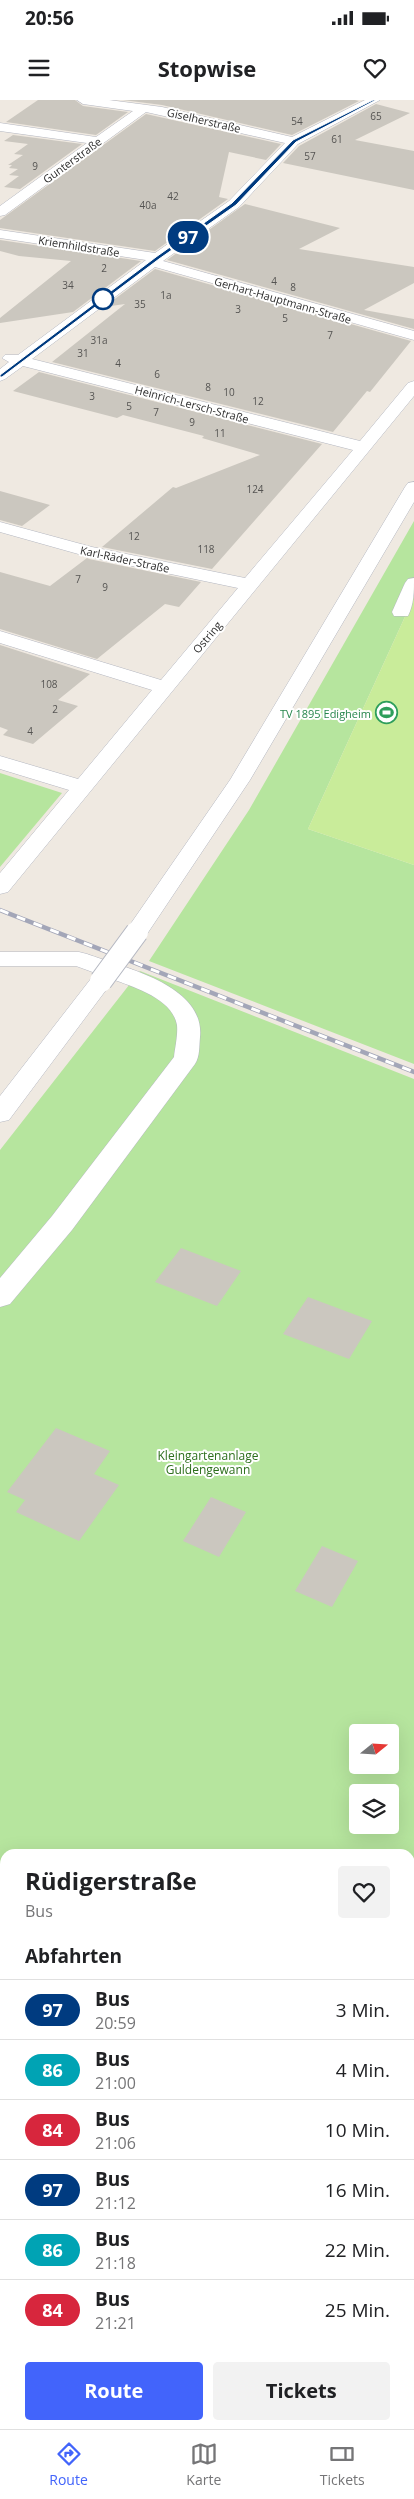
<!DOCTYPE html>
<html lang="de">
<meta charset="utf-8">
<style>
body{margin:0;font-family:"Open Sans",sans-serif;background:#f2f2f2;color:#202124;height:100vh;display:flex;flex-direction:column;font-size:19px;white-space:nowrap}
*{box-sizing:border-box;margin:0}
p{font-size:16px;color:#757577}
.icon{flex:none;width:28px;height:28px;fill:none;stroke:currentColor;stroke-width:2;stroke-linecap:round;stroke-linejoin:round}
.map{position:relative;flex:1;overflow:hidden}
.details{position:absolute;left:0px;top:1749px;width:415px;height:581px;display:flex;flex-direction:column;background:#fff;border-radius:15px 15px 0 0;box-shadow:0 5px 20px #0002}
.details>*{flex:none}
.badge{padding:0 10px;border-radius:16px;font-size:18px;line-height:32px}
.needle{width:32px;rotate:72deg}
.fabs{position:absolute;left:349px;top:1624px;display:grid;gap:10px}
.fabs a{display:grid;place-items:center;width:50px;height:50px;border-radius:5px;background:#fff;box-shadow:0 5px 20px #0002;font-size:25px}
.map>.badge{position:absolute;translate:-50% -50%;box-shadow:0 0 0 2px #fff}
h2{padding:0 25px;font-size:19px;line-height:45px}
.round{display:grid;place-items:center;flex:none;width:52px;height:52px;border-radius:5px;background:#f2f2f2}
.overview{display:flex;align-items:center;justify-content:space-between;height:85px;padding:0 25px}
h1{font-size:24px;font-weight:700;line-height:38px}
.primary-button{display:flex;gap:10px;margin-top:auto;padding:10px 25px}
.primary-button a{flex:1;height:58px;border-radius:5px;background:#4264fb;color:#fff;font-size:20px;font-weight:700;line-height:58px;text-align:center}
.primary-button a+a{background:#f2f2f2;color:#202124}
ul{padding:0;list-style:none}
li{display:flex;align-items:center;gap:15px;height:60px;padding:0 25px;border-top:1px solid #e0e0e0}
li div{flex:1}
li b{display:block;font-size:19px}
li em{font-style:normal}
li .badge{min-width:55px;font-weight:700;text-align:center}
.status{display:flex;justify-content:space-between;align-items:center;height:35px;padding:0 25px;background:#fff;direction:ltr}
.status svg{height:14px;fill:currentColor}
header{display:flex;justify-content:space-between;align-items:center;height:65px;padding:0 25px;background:#fff;font-size:22px;font-weight:700}
.tab-bar{display:flex;justify-content:space-around;align-items:center;height:70px;border-top:1px solid #e0e0e0;background:#fff;font-size:14px;color:#757577}
.tab-bar a{display:grid;justify-items:center;gap:2px}
.tab-bar .active{color:#4264fb}
.map>svg:first-child{display:block}
</style>
<div class="status"><b>20:56</b><svg viewBox="0 0 49 12"><path d="M0 12V9h3v3zM5 12V6h3v6zM10 12V3h3v9zM15 12V0h3v12zM26 1h20v11H26zM47 4h2v5h-2z"/></svg></div>
<header><svg class="icon" aria-label="menu" viewBox="0 0 24 24"><path d="M4 6h16M4 12h16M4 18h16"/></svg>Stopwise<svg class="icon" aria-label="heart" viewBox="0 0 24 24"><path d="M12 20l-8-8c-3-5 5-10 8-4 3-6 11-1 8 4z"/></svg></header>
<div class="map">
<svg width="414" height="2329" viewBox="0 0 414 2329">
<rect width="100%" height="100%" fill="#efe9e1"/>
<g fill="#b6e59e" fill-rule="evenodd">
<polygon points="414,421 414,497 308,729 414,765 414,964 149,861 249,710"/>
<polygon points="0,673 62,693 0,767"/>
<path d="M 140,871 L 414,979 L 414,2329 L 0,2329 L 0,1050 ZM 358,1632 L 390,1632 L 390,1665 L 358,1665 ZM 358,1692 L 390,1692 L 390,1725 L 358,1725 ZM 5,1754 L 410,1754 L 410,2325 L 5,2325 Z"/>
</g>
<polygon fill="#c9ec9a" points="414,497 414,765 308,729"/>
<g fill="#cbc7bf">
<polygon points="38,0 75,0 83,6 128,12 96,35 6,22"/>
<polygon points="123,0 355,0 359,1 292,35 162,5"/>
<polygon points="376,4 410,13 355,40 414,51 414,90 283,63 299,46"/>
<polygon points="146,14 281,44 266,60 229,52 219,97 228,99 155,151 0,128 0,120"/>
<polygon points="13,35 82,44 20,89 4,87 19,76 9,75 18,69 9,68 12,65 8,65 23,55 14,54 28,44 4,41"/>
<polygon points="245,104 340,128 299,149 414,167 414,183 364,210 414,219 414,229 167,160"/>
<polygon points="0,140 141,161 73,212 0,223 0,218 71,161 19,156 0,151"/>
<polygon points="155,169 411,241 370,292 367,291 333,332 52,262 125,204 104,207"/>
<polygon points="39,272 322,344 212,469 102,447 173,387 176,388 260,355 202,338 204,336 123,315 117,318 13,291"/>
<polygon points="0,391 50,405 22,426 0,420"/>
<polygon points="87,458 89,459 201,482 179,507 165,504 97,559 0,529 0,472 50,486"/>
<polygon points="0,545 90,574 58,600 78,606 33,644 3,635 8,630 0,627"/>
<polygon points="181,1148 241,1171 217,1206 155,1182"/>
<polygon points="308,1197 372,1221 349,1259 283,1234"/>
<polygon points="56,1328 110,1351 94,1374 119,1385 79,1441 16,1412 25,1400 7,1392"/>
<polygon points="211,1397 246,1412 219,1457 183,1441"/>
<polygon points="322,1446 358,1461 332,1507 295,1491"/>
</g>
<g fill="none" stroke-linecap="round" stroke-linejoin="round">
<defs>
<g id="minor">
<polygon points="77,0 109,0 162,7 292,37 365,0 380,0 298,44 239,107 163,161 414,231 414,240 155,167 32,259 360,341 408,283 414,281 414,296 8,792 0,794 0,773 69,690 0,669 0,656 78,679 152,590 0,543 0,531 161,580 238,488 89,457 0,432 0,422 92,447 245,478 353,350 23,266 5,279 0,281 0,269 9,262 2,258 5,255 18,255 146,160 0,138 0,130 155,153 229,101 285,43 146,12 5,115 0,116 0,106 87,43 0,31 0,23 96,37 133,11 83,4"/>
<polygon points="414,382 414,402 250,680 145,837 137,839 129,837 125,832 230,680 405,387 408,383"/>
<path d="M 414,478 C 414,491 414,504 408,516 L 394,516 L 392,512 L 405,483 L 408,479 Z"/>
<path d="M 0,852 L 79,852 L 87,854 C 125,868 205,885 200,937 C 199,947 200,956 195,964 L 72,1130 L 10,1204 L 0,1207 L 0,1178 L 52,1116 L 174,957 C 175,948 178,935 177,925 C 172,898 133,887 112,879 L 109,886 L 9,1020 L 0,1022 L 0,996 L 93,876 L 98,874 L 76,866 L 0,866 Z"/>
</g>
</defs>
<use href="#minor" stroke="#b4b7c1" stroke-width="1"/>
<use href="#minor" fill="#fff" fill-rule="evenodd"/>
<defs>
<polyline id="rail" points="0,810 414,972"/>
</defs>
<use href="#rail" stroke="#a3a6b8" stroke-width="4.5"/>
<use href="#rail" stroke="#fff" stroke-width="3" stroke-dasharray="9" stroke-linecap="butt"/>
<defs>
<polyline id="minor-bridge" points="101,881 137,832"/>
</defs>
<use href="#minor-bridge" stroke="#b4b7c1" stroke-width="24" stroke-linecap="butt"/>
<use href="#minor-bridge" stroke="#fff" stroke-width="22"/>
</g>
<polygon fill="#003b80" stroke="#fff" points="373,0 376,0 296,42 236,105 159,159 2,277 0,277 0,275 156,157 232,103 293,40"/>
<defs>
<symbol id="stadium-ring" viewBox="-11 -11 22 22"><circle r="9.5" fill="#fff" stroke="#2e9e5b" stroke-width="1.5"/><path d="M0-5a6.5 5 0 1 0 0 10a6.5 5 0 1 0 0-10ZM-3.5-1.8h7v3.6h-7Z" fill="#2e9e5b"/></symbol>
</defs>
<g fill-rule="evenodd">
<use href="#stadium-ring" x="374" y="600" width="25" height="25"/>
</g>
<circle fill="#fff" stroke="#003b80" stroke-width="2.5" cx="103" cy="199" r="10"/>
<g text-anchor="middle" dominant-baseline="central" stroke-width="4" stroke-linejoin="round" paint-order="stroke">
<g font-size="10" fill="#555452">
<text x="376" y="16">65</text>
<text x="297" y="21">54</text>
<text x="337" y="39">61</text>
<text x="310" y="56">57</text>
<text x="35" y="66">9</text>
<text x="173" y="96">42</text>
<text x="148" y="105">40a</text>
<text x="104" y="168">2</text>
<text x="274" y="181">4</text>
<text x="68" y="185">34</text>
<text x="293" y="187">8</text>
<text x="166" y="195">1a</text>
<text x="140" y="204">35</text>
<text x="238" y="209">3</text>
<text x="285" y="218">5</text>
<text x="330" y="235">7</text>
<text x="99" y="240">31a</text>
<text x="83" y="253">31</text>
<text x="118" y="263">4</text>
<text x="157" y="274">6</text>
<text x="208" y="287">8</text>
<text x="229" y="292">10</text>
<text x="92" y="296">3</text>
<text x="258" y="301">12</text>
<text x="129" y="306">5</text>
<text x="156" y="312">7</text>
<text x="192" y="322">9</text>
<text x="220" y="333">11</text>
<text x="255" y="389">124</text>
<text x="134" y="436">12</text>
<text x="206" y="449">118</text>
<text x="78" y="479">7</text>
<text x="105" y="487">9</text>
<text x="49" y="584">108</text>
<text x="55" y="609">2</text>
<text x="30" y="631">4</text>
</g>
<g font-size="11" fill="#2e2e2e" stroke="#fff">
<text transform="translate(204 20) rotate(13)">Giselherstraße</text>
<text transform="translate(72 60) rotate(-36)">Gunterstraße</text>
<text transform="translate(79 146) rotate(9)">Kriemhildstraße</text>
<text transform="translate(283 200) rotate(16)">Gerhart-Hauptmann-Straße</text>
<text transform="translate(192 304) rotate(15)">Heinrich-Lersch-Straße</text>
<text transform="translate(125 459) rotate(12)">Karl-Räder-Straße</text>
<text transform="translate(207 537) rotate(-50)">Ostring</text>
</g>
<g font-size="11" fill="#27864d" stroke="#fff" text-anchor="end">
<text x="371" y="613">TV 1895 Edigheim</text>
</g>
<g font-size="12" fill="#2c6e1b" stroke="#fff">
<text x="208" y="1355">Kleingartenanlage<tspan x="208" dy="14">Guldengewann</tspan></text>
</g>
</g>
</svg>
<div class="fabs">
<a><svg class="needle" viewBox="-14 -14 28 28"><path d="M0-13l5 13h-10z" fill="#e53935"/><path d="M0 13l5-13h-10z" fill="#757577"/></svg></a>
<a><svg class="icon" aria-label="layers" viewBox="0 0 24 24"><path d="M12 4l9 5-9 5-9-5zM3 14l9 5 9-5"/></svg></a>
</div>
<b class="badge" style="left:188px;top:137px;background:#003b80;color:#fff">97</b>
<section class="details">
<div class="overview"><div><h1>Rüdigerstraße</h1><p>Bus</p></div><a class="round"><svg class="icon" aria-label="heart" viewBox="0 0 24 24"><path d="M12 20l-8-8c-3-5 5-10 8-4 3-6 11-1 8 4z"/></svg></a></div>
<h2>Abfahrten</h2>
<ul>
<li><span class="badge" style="background:#003b80;color:#fff">97</span><div><b>Bus</b><p>20:59</p></div><em>3 Min.</em></li>
<li><span class="badge" style="background:#00a3b4;color:#fff">86</span><div><b>Bus</b><p>21:00</p></div><em>4 Min.</em></li>
<li><span class="badge" style="background:#d7263d;color:#fff">84</span><div><b>Bus</b><p>21:06</p></div><em>10 Min.</em></li>
<li><span class="badge" style="background:#003b80;color:#fff">97</span><div><b>Bus</b><p>21:12</p></div><em>16 Min.</em></li>
<li><span class="badge" style="background:#00a3b4;color:#fff">86</span><div><b>Bus</b><p>21:18</p></div><em>22 Min.</em></li>
<li><span class="badge" style="background:#d7263d;color:#fff">84</span><div><b>Bus</b><p>21:21</p></div><em>25 Min.</em></li>
</ul>
<div class="primary-button"><a>Route</a><a>Tickets</a></div>
</section>
</div>
<nav class="tab-bar">
<a class="active"><svg class="icon" aria-label="directions" viewBox="0 0 24 24"><path d="M12 3l9 9-9 9-9-9zM9 14v-3h6M13 9l2 2-2 2"/></svg>Route</a>
<a><svg class="icon" aria-label="map" viewBox="0 0 24 24"><path d="M3 6l6-2 6 2 6-2v14l-6 2-6-2-6 2zM9 4v14M15 6v14"/></svg>Karte</a>
<a><svg class="icon" aria-label="tickets" viewBox="0 0 24 24"><path d="M3 7h18v10H3zM15 7v10"/></svg>Tickets</a>
</nav>
